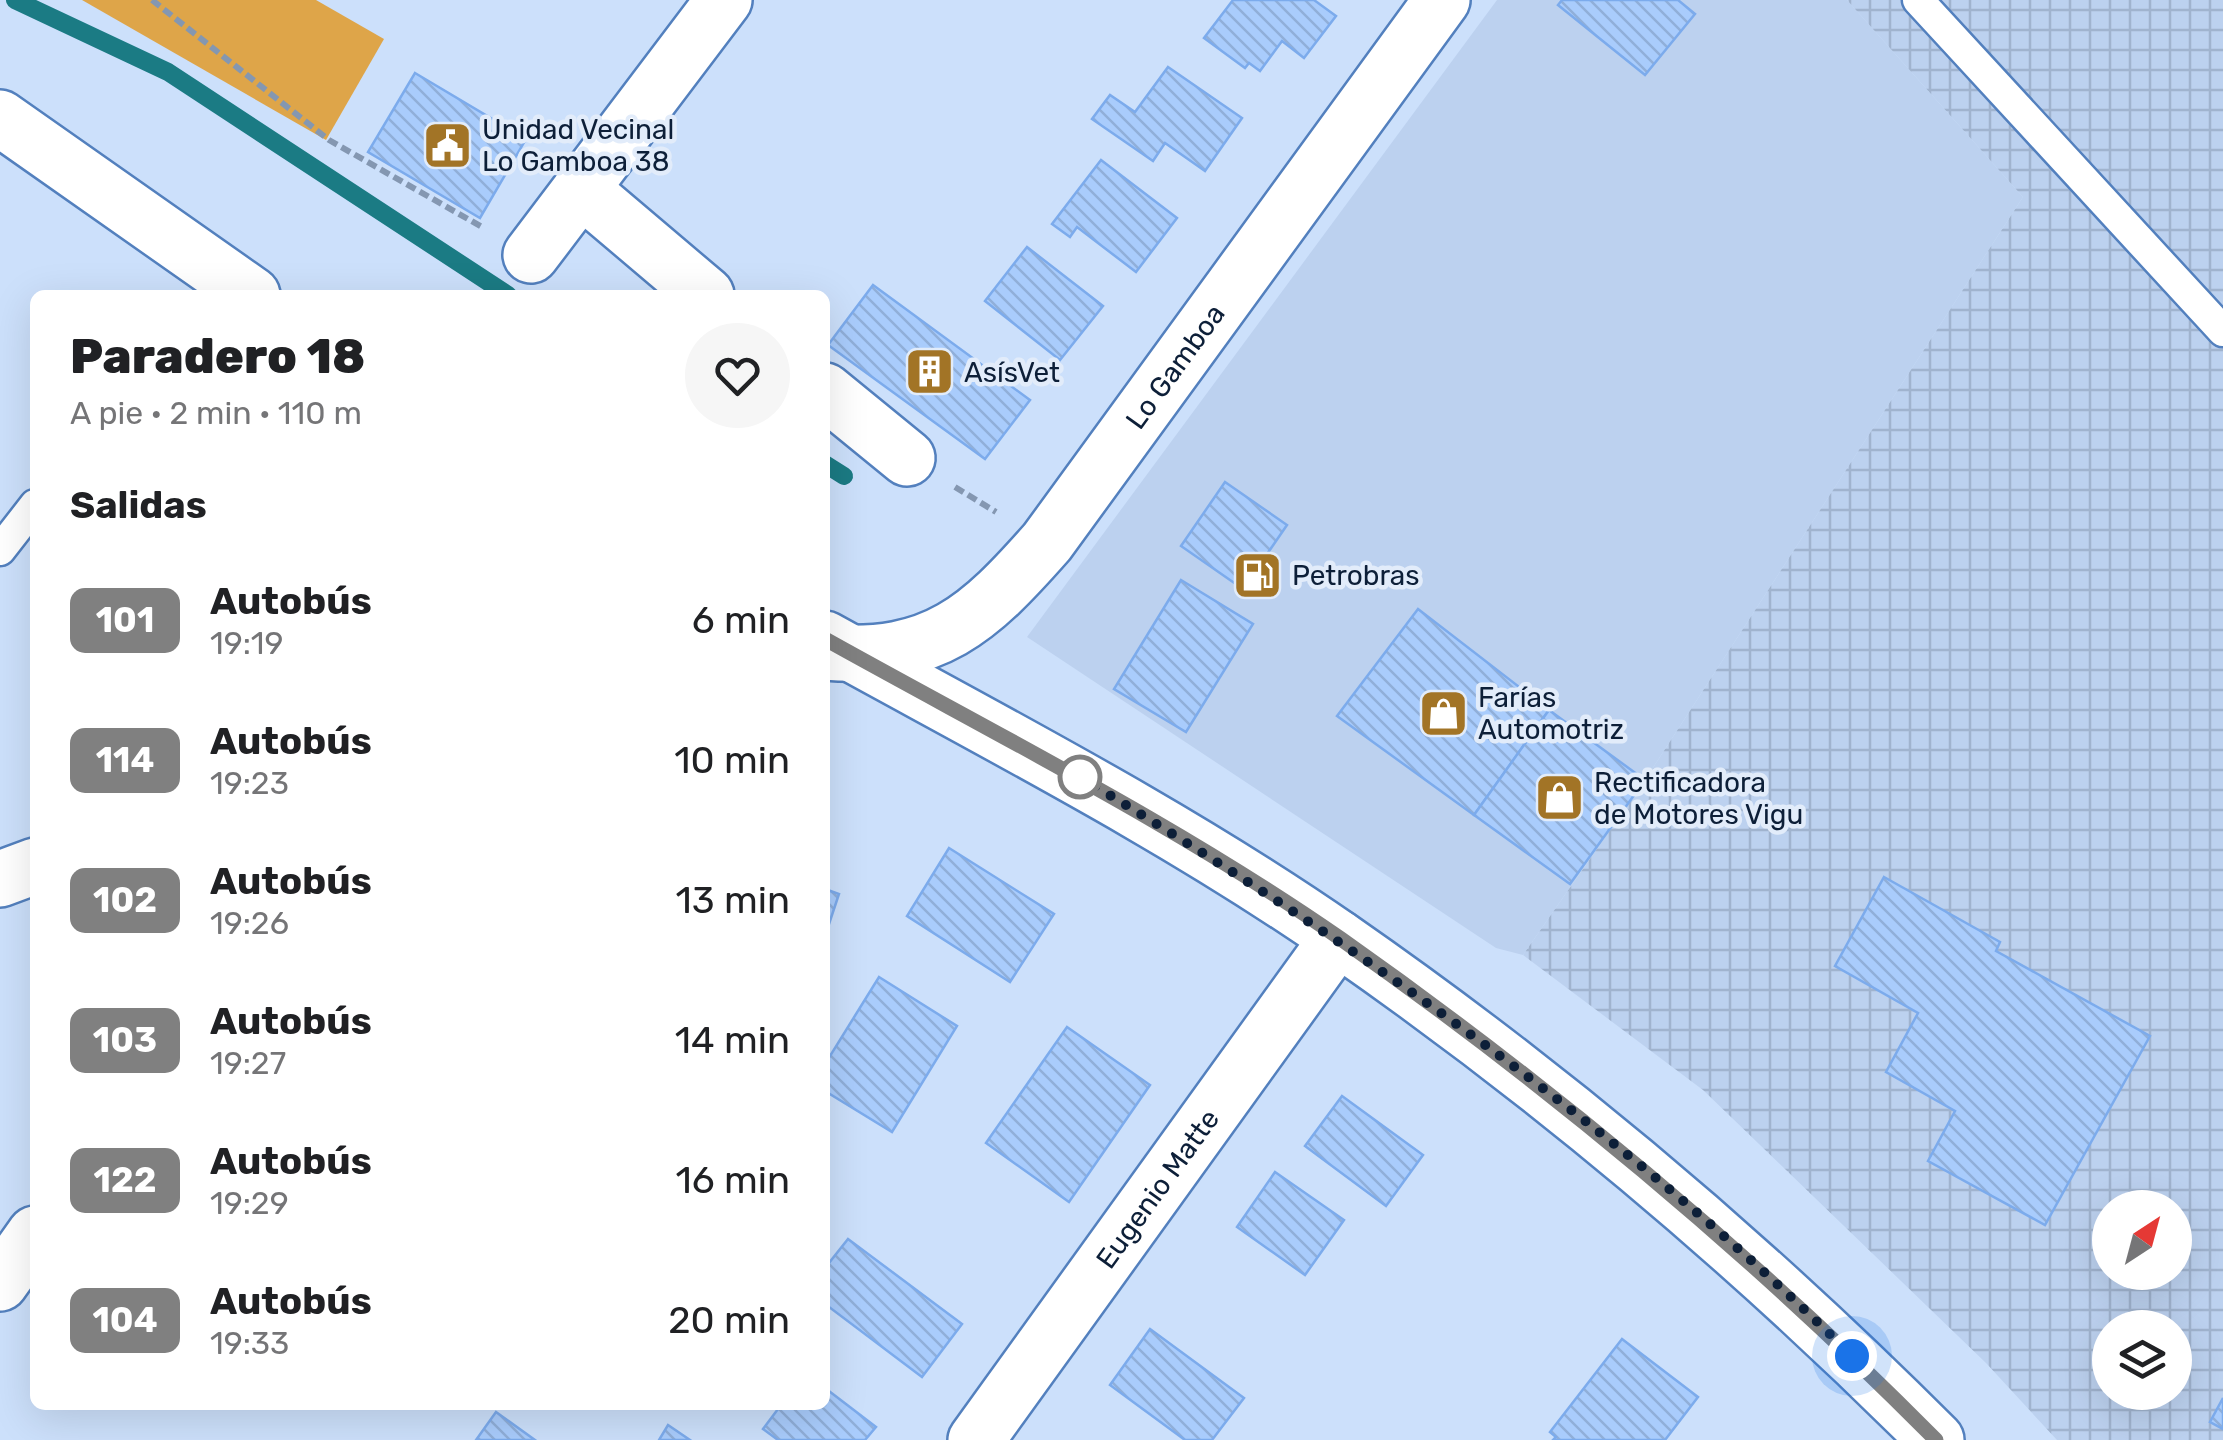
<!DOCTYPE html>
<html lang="es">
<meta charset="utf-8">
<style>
body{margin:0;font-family:Rubik,sans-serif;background:#f6f6f6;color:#202124;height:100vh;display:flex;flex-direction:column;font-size:38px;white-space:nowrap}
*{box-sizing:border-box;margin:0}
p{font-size:32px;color:#757577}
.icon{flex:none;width:55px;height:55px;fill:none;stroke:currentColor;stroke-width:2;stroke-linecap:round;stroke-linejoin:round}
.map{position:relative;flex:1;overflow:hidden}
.panel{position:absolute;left:30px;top:290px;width:800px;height:1120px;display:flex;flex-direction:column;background:#fff;border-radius:15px;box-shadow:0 10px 40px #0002}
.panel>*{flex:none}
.badge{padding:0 20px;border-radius:15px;font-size:35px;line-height:65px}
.needle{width:65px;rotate:36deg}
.tools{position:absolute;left:2092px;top:1190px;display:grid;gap:20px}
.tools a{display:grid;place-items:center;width:100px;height:100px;border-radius:50%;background:#fff;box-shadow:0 10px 40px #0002;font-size:50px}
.you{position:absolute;width:50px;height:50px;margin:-25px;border:8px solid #fff;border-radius:50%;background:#1a73e8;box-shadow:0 0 0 15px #1a73e833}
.map>.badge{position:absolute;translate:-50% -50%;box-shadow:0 0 0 5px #fff}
h2{padding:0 40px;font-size:38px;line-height:90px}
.round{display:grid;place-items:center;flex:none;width:105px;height:105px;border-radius:52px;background:#f6f6f6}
.head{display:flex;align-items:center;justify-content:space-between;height:170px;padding:0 40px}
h1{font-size:48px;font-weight:800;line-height:75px}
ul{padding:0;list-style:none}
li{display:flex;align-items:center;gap:30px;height:140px;padding:0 40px}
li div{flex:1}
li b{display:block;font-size:38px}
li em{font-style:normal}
li .badge{min-width:110px;font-weight:700;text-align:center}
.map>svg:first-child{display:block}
</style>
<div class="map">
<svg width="2223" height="1440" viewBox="0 0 2223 1440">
<defs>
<pattern id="industrial-grid" width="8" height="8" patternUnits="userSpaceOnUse" patternTransform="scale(2.5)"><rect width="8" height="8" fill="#bcd1ef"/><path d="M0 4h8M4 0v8" fill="none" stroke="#a0b3ce"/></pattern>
<pattern id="building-back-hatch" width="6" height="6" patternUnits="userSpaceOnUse" patternTransform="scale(2.5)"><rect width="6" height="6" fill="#a9ccfc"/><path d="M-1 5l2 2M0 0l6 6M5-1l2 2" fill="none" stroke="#90afd9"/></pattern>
</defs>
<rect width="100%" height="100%" fill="#cce0fb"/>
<polygon fill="#bcd1ef" points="1497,0 1847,0 2023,197 1645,780 1523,955 1496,948 1027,637"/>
<path fill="url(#industrial-grid)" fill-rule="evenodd" d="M 1847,0 L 2223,0 L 2223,1440 L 2057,1440 L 1986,1363 L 1703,1090 L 1523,955 L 1645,780 L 2023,197 ZM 2110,1208 L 2175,1208 L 2175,1272 L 2110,1272 ZM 2110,1328 L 2175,1328 L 2175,1392 L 2110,1392 Z"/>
<polygon fill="#dea549" points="82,0 316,0 384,39 326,140"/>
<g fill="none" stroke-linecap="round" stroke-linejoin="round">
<g stroke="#1b7b84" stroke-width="18">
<polyline points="15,0 168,72 508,295"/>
<polyline points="825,464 844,476"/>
</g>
</g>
<g fill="url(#building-back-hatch)" stroke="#7cabec" stroke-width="2.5">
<polygon points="1233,0 1314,0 1336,16 1304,58 1282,41 1260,71 1249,63 1245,68 1204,38"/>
<polygon points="1562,0 1678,0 1695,14 1645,75 1558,5"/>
<polygon points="1168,67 1242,118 1205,171 1165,143 1153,161 1092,119 1110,95 1135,112"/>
<polygon points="415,73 526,139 480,218 368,152"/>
<polygon points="1101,160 1177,218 1136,272 1077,227 1070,237 1052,224"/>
<polygon points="1027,247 1103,306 1060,360 985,301"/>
<polygon points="873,285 1030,400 985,459 828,345"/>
<polygon points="1225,482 1287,525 1243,589 1181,546"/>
<polygon points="1181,580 1253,624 1186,732 1114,689"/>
<polygon points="1418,609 1549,710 1474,815 1337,716"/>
<polygon points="1549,710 1645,780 1570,884 1474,815"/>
<polygon points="949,848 1054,914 1010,982 907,916"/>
<polygon points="1884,877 2000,942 1996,951 2150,1036 2045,1225 1928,1161 1955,1111 1886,1072 1918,1013 1835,966"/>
<polygon points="825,889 839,894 825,936"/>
<polygon points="879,977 957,1026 892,1132 825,1091 825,1064"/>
<polygon points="1067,1027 1150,1085 1069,1202 986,1143"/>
<polygon points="1342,1096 1423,1155 1386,1206 1305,1146"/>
<polygon points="1275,1172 1344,1220 1305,1275 1237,1227"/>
<polygon points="848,1239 962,1324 922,1377 825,1304 825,1268"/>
<polygon points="1150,1329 1244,1398 1212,1440 1185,1440 1110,1385"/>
<polygon points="1622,1339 1698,1397 1665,1440 1553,1440 1556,1437 1550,1432"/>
<polygon points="825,1388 876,1427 865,1440 778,1440 763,1429 781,1405 825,1405"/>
<polygon points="2223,1398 2223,1429 2210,1422"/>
<polygon points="496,1412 535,1440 476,1440"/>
<polygon points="668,1425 690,1440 659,1440"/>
</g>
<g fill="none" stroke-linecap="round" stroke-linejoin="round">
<defs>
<g id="service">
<polyline points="1918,0 2223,331"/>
<polyline points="0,550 35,505"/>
</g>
<g id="minor">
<polyline points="581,189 706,295"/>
<polyline points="531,255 724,0"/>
<polyline points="825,391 907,458"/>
<polyline points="0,1283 35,1234"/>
<path id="s1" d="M 976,1440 L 1338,938"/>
</g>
<g id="tertiary">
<path id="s2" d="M 825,652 C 935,661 979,619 1047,542 L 1442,0"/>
<polyline points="0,879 35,866"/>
</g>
<g id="primary">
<polyline points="0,118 252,295"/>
<path d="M 825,639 C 999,735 1177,826 1341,940 C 1554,1088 1752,1256 1936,1440"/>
</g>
</defs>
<use href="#service" stroke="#5380be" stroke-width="35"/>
<use href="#minor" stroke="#5380be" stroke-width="60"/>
<use href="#tertiary" stroke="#5380be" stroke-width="60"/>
<use href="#primary" stroke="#5380be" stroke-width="60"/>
<g stroke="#8497b1" stroke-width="6" stroke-dasharray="10 5" stroke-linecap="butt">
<polyline points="152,0 329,140 482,227"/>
<polyline points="955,487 996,512"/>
</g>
<use href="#service" stroke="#fff" stroke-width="30"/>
<use href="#minor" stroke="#fff" stroke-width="55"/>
<use href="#tertiary" stroke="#fff" stroke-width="55"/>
<use href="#primary" stroke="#fff" stroke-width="55"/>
</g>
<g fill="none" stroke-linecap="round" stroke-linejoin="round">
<defs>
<path id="line" d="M 825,639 C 999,736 1177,825 1341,939 C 1554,1089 1753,1255 1936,1440"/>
</defs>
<use href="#line" stroke="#fff" stroke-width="22"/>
<use href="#line" stroke="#808080" stroke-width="15"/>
<path stroke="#0d1f38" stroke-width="10" stroke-dasharray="0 18" d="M 1080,777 C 1349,940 1625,1129 1852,1356"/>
</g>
<defs>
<symbol id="civic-square" viewBox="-11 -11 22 22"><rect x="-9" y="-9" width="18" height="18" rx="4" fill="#a27426" stroke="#e2ecfa"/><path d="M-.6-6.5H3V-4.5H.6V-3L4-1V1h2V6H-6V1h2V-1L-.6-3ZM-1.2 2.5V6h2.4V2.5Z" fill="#fff"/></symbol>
<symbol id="building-square" viewBox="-11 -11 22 22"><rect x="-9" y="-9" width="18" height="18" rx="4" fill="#a27426" stroke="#e2ecfa"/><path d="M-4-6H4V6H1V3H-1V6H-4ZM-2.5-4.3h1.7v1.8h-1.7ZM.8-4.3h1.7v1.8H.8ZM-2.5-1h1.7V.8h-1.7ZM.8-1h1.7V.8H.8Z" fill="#fff"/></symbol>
<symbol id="fuel-square" viewBox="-11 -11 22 22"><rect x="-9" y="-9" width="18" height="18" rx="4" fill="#a27426" stroke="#e2ecfa"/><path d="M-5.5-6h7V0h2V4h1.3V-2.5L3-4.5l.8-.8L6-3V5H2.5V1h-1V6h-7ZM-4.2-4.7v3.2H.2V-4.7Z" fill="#fff"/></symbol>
<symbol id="shop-square" viewBox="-11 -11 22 22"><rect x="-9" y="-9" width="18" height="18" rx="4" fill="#a27426" stroke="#e2ecfa"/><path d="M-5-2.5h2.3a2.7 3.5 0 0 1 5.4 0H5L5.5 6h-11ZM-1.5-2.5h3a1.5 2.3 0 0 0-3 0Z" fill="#fff"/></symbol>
</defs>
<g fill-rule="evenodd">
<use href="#civic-square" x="420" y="118" width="55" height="55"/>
<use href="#building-square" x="902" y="344" width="55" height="55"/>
<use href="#fuel-square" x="1230" y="548" width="55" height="55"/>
<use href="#shop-square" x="1416" y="686" width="55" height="55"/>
<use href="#shop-square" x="1532" y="770" width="55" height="55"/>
</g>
<circle fill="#fff" stroke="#808080" stroke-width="5" cx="1080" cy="777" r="20"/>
<g text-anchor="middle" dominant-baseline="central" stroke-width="9" stroke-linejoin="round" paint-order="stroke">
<g font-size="28" fill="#0d1f38" stroke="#e2ecfa" text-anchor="start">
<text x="482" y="129">Unidad Vecinal<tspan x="482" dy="32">Lo Gamboa 38</tspan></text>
<text x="964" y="372">AsísVet</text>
<text x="1292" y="575">Petrobras</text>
<text x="1478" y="697">Farías<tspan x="1478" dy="32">Automotriz</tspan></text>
<text x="1594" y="782">Rectificadora<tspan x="1594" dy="32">de Motores Vigu</tspan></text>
</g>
<g font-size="28" fill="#0d1f38" stroke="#e2ecfa">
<text stroke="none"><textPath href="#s2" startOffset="478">Lo Gamboa</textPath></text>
<text stroke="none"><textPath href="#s1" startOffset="310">Eugenio Matte</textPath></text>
</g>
</g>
</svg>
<div class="tools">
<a><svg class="needle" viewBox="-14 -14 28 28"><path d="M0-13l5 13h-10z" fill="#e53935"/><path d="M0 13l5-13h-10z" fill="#757577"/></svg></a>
<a><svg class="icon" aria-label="layers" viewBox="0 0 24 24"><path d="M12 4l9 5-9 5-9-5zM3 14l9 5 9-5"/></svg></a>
</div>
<div class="you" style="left:1852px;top:1356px"></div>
<section class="panel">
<div class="head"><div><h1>Paradero 18</h1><p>A pie · 2 min · 110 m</p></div><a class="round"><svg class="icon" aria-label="heart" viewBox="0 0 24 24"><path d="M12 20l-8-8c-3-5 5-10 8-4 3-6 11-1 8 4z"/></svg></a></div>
<h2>Salidas</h2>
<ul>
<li><span class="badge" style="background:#808080;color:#fff">101</span><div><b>Autobús</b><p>19:19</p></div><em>6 min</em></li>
<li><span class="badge" style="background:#808080;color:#fff">114</span><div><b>Autobús</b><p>19:23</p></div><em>10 min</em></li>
<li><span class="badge" style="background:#808080;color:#fff">102</span><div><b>Autobús</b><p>19:26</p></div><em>13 min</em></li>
<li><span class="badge" style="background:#808080;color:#fff">103</span><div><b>Autobús</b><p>19:27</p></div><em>14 min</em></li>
<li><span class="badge" style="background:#808080;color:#fff">122</span><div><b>Autobús</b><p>19:29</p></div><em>16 min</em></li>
<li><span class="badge" style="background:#808080;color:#fff">104</span><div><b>Autobús</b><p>19:33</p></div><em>20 min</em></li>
</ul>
</section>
</div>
